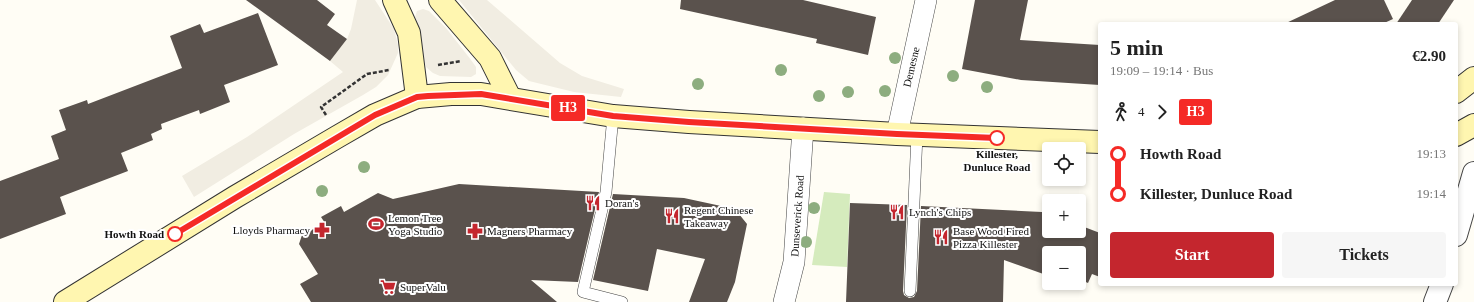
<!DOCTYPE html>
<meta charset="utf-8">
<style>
body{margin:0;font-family:"Times New Roman",serif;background:#f6f6f6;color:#222;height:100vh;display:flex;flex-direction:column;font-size:15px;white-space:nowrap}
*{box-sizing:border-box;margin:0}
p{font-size:13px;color:#767676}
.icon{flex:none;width:22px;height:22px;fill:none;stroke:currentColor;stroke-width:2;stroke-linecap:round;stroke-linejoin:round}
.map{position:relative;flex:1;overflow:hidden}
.details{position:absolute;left:1098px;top:22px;width:360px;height:264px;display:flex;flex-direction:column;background:#fff;border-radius:4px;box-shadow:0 2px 6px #0003}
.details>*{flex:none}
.badge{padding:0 8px;border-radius:3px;font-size:14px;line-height:26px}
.tools{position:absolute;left:1042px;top:142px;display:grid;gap:8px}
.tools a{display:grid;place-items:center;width:44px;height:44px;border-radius:4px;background:#fff;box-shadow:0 2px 6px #0003;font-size:20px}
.map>.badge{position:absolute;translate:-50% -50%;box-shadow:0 0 0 2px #fff}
.legs{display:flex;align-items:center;gap:6px;height:44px;padding:0 12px;font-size:13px}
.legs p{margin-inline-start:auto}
.headline{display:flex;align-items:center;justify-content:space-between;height:68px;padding:0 12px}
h1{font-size:22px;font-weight:800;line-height:30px}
.primary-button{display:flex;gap:8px;margin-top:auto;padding:8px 12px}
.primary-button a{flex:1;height:46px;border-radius:4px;background:#c4262e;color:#fff;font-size:16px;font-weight:800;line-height:46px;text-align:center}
.primary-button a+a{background:#f6f6f6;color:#222}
ul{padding:0 12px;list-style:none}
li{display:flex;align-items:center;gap:14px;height:40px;font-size:15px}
li i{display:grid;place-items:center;width:6px;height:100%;margin:0 5px;background:currentColor}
li i::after{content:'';width:10px;height:10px;margin:-5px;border:3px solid;border-radius:50%;background:#fff}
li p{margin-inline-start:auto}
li:first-child i{background:linear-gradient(#0000 50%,currentColor 0)}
li:last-child i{background:linear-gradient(currentColor 50%,#0000 0)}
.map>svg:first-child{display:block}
</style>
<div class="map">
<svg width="1474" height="302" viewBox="0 0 1474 302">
<rect width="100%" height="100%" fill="#fffdf5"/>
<polygon fill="#d5ebbd" points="824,192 850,194 847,267 812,265"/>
<g fill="#f1ede2">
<polygon points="357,0 375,0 394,29 398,45 398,53 388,75 376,87 363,95 294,134 194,197 182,176 247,137 343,72 330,61 347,39 351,29"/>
<polygon points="459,0 487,0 560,63 582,76 624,89 621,97 574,92 529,81 516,70"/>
<polygon points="423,9 429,11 446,28 471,60 476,67 476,74 471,77 440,76 433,73 426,67 414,20 417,11"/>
</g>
<g fill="#5a524d">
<polygon points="246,0 317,0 335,14 327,25 347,39 330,61"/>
<polygon points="681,0 803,0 876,17 868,55 816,43 817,39 680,9"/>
<polygon points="975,0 1028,0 1020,40 1100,45 1100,85 1021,80 962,69"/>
<polygon points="1335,0 1384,0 1393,19 1382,24 1284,24"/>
<polygon points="1412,0 1454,0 1438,24 1396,24"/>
<polygon points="258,13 278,65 224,85 230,102 200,114 199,110 161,124 162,129 151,134 153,140 121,153 128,171 60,197 66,214 0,239 0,181 59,159 51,136 66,130 59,110 87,100 88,104 182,68 170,36 200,24 204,33"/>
<polygon points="459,184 599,192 578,282 531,280 557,302 311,302 300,284 318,274 299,244 302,235 325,223 321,217 341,206 344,212 378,193 393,199"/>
<polygon points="613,194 684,198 735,209 747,224 735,282 727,302 689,302 705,259 657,249 648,291 593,280"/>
<polygon points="850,203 907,205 903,291 904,295 909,298 914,297 917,291 921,206 1042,212 1049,214 1049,231 1079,231 1079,225 1100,233 1100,277 1092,274 1088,283 1079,279 1079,253 1049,253 1049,276 1004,260 1003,302 846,302"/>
</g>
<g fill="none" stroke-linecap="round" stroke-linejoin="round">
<defs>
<g id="service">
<polyline points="613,116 606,192 583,292 622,302"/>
<polyline points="910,291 917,135"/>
</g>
<g id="minor">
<polyline points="897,134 926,0"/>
<polyline points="784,302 794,262 803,128"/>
</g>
<g id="tertiary">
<polyline points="1456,235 1474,173"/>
<polyline points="1435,302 1442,284"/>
</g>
<g id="secondary">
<polyline points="394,0 409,33 417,97"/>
<polyline points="440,0 490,58 510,98"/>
<polyline points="1456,92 1474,78"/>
<polyline points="1456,135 1474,125"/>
<polyline points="65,302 235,197 337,137 375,115 417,97 451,94 481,94 613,116 689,122 897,134 1100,142"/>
</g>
</defs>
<use href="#service" stroke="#444" stroke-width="12"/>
<use href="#minor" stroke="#444" stroke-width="22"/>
<use href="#tertiary" stroke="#444" stroke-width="24"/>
<use href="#secondary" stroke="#333" stroke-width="24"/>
<g stroke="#333" stroke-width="2.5" stroke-dasharray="4 2" stroke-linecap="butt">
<polyline points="438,65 461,61"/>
<polyline points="326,115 321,107 367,74 389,70"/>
</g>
<use href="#service" stroke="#fff" stroke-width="11"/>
<use href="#minor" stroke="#fff" stroke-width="21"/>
<use href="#tertiary" stroke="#fff" stroke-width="22"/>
<use href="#secondary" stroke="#fff6b0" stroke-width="22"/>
</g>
<g fill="#8dad7f">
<circle cx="895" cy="58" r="6"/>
<circle cx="781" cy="70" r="6"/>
<circle cx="953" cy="76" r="6"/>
<circle cx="698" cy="84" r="6"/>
<circle cx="987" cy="87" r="6"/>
<circle cx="885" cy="91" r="6"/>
<circle cx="848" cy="92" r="6"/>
<circle cx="819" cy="96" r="6"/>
<circle cx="364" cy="167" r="6"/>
<circle cx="322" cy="191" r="6"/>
<circle cx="814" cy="208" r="6"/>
<circle cx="806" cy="242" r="6"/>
</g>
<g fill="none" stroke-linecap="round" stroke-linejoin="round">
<defs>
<polyline id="line-1" points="175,234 375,115 417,97 428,96 481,94 613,116 689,122 897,134 997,138"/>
</defs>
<use href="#line-1" stroke="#fff" stroke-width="9"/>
<use href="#line-1" stroke="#f52a26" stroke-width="6"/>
</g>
<defs>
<symbol id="restaurant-bare" viewBox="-9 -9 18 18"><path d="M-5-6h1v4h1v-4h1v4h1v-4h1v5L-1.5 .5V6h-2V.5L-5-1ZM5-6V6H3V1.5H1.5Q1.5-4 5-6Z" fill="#c4262e" stroke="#fff" stroke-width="2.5" paint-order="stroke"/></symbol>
<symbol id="stadium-bare" viewBox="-9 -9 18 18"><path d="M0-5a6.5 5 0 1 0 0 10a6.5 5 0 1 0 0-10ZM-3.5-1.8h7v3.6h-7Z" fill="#c4262e" stroke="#fff" stroke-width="2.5" paint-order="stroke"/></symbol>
<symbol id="pharmacy-bare" viewBox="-9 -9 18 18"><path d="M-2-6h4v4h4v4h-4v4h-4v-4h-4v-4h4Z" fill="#c4262e" stroke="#fff" stroke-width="2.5" paint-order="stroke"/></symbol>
<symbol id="supermarket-bare" viewBox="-9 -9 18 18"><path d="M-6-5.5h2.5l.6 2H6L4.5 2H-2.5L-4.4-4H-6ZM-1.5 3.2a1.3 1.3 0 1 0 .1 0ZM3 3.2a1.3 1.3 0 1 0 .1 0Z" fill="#c4262e" stroke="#fff" stroke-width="2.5" paint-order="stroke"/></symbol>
</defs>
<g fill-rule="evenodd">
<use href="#restaurant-bare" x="582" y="192" width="22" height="22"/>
<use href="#restaurant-bare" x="886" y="201" width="22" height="22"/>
<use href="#restaurant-bare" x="661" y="205" width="22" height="22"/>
<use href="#stadium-bare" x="365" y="213" width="22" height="22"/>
<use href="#pharmacy-bare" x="311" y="219" width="22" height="22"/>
<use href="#pharmacy-bare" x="464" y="220" width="22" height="22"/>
<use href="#restaurant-bare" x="930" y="226" width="22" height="22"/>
<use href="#supermarket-bare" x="377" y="276" width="22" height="22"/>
</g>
<g fill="#fff" stroke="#f52a26" stroke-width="2">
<circle cx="997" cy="138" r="7"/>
<circle cx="175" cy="234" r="7"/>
</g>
<g text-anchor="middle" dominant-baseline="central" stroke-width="4" stroke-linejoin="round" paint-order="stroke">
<g font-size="11" fill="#111" stroke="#fff">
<text transform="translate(911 67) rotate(-77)">Demesne</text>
<text transform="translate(797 216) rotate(-86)">Dunseverick Road</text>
</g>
<g font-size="11" font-weight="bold" fill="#111" stroke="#fff">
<text x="997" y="154">Killester,<tspan x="997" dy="13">Dunluce Road</tspan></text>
<text x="164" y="234" text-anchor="end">Howth Road</text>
</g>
<g font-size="11" fill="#111" stroke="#fff" text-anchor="start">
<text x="605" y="203">Doran's</text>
<text x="684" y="210">Regent Chinese<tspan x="684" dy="13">Takeaway</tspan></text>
<text x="909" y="212">Lynch's Chips</text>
<text x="388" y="218">Lemon Tree<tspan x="388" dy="13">Yoga Studio</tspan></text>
<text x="310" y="230" text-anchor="end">Lloyds Pharmacy</text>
<text x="487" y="231">Magners Pharmacy</text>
<text x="953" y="231">Base Wood Fired<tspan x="953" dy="13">Pizza Killester</tspan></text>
<text x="400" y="287">SuperValu</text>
</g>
</g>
</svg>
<div class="tools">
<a><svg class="icon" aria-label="locate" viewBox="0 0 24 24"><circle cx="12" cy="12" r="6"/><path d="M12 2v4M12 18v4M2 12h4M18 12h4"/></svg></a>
<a>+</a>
<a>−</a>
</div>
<b class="badge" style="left:568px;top:108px;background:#f52a26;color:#fff">H3</b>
<section class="details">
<div class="headline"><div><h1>5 min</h1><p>19:09 – 19:14 · Bus</p></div><b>€2.90</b></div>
<div class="legs"><svg class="icon" aria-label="walk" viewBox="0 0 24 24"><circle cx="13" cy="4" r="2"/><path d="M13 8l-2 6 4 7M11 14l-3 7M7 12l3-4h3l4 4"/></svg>4<svg class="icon" aria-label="forward" viewBox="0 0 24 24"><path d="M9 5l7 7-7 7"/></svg><b class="badge" style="background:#f52a26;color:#fff">H3</b></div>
<ul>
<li><i style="color:#f52a26"></i><b>Howth Road</b><p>19:13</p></li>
<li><i style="color:#f52a26"></i><b>Killester, Dunluce Road</b><p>19:14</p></li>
</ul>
<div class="primary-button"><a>Start</a><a>Tickets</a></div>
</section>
</div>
